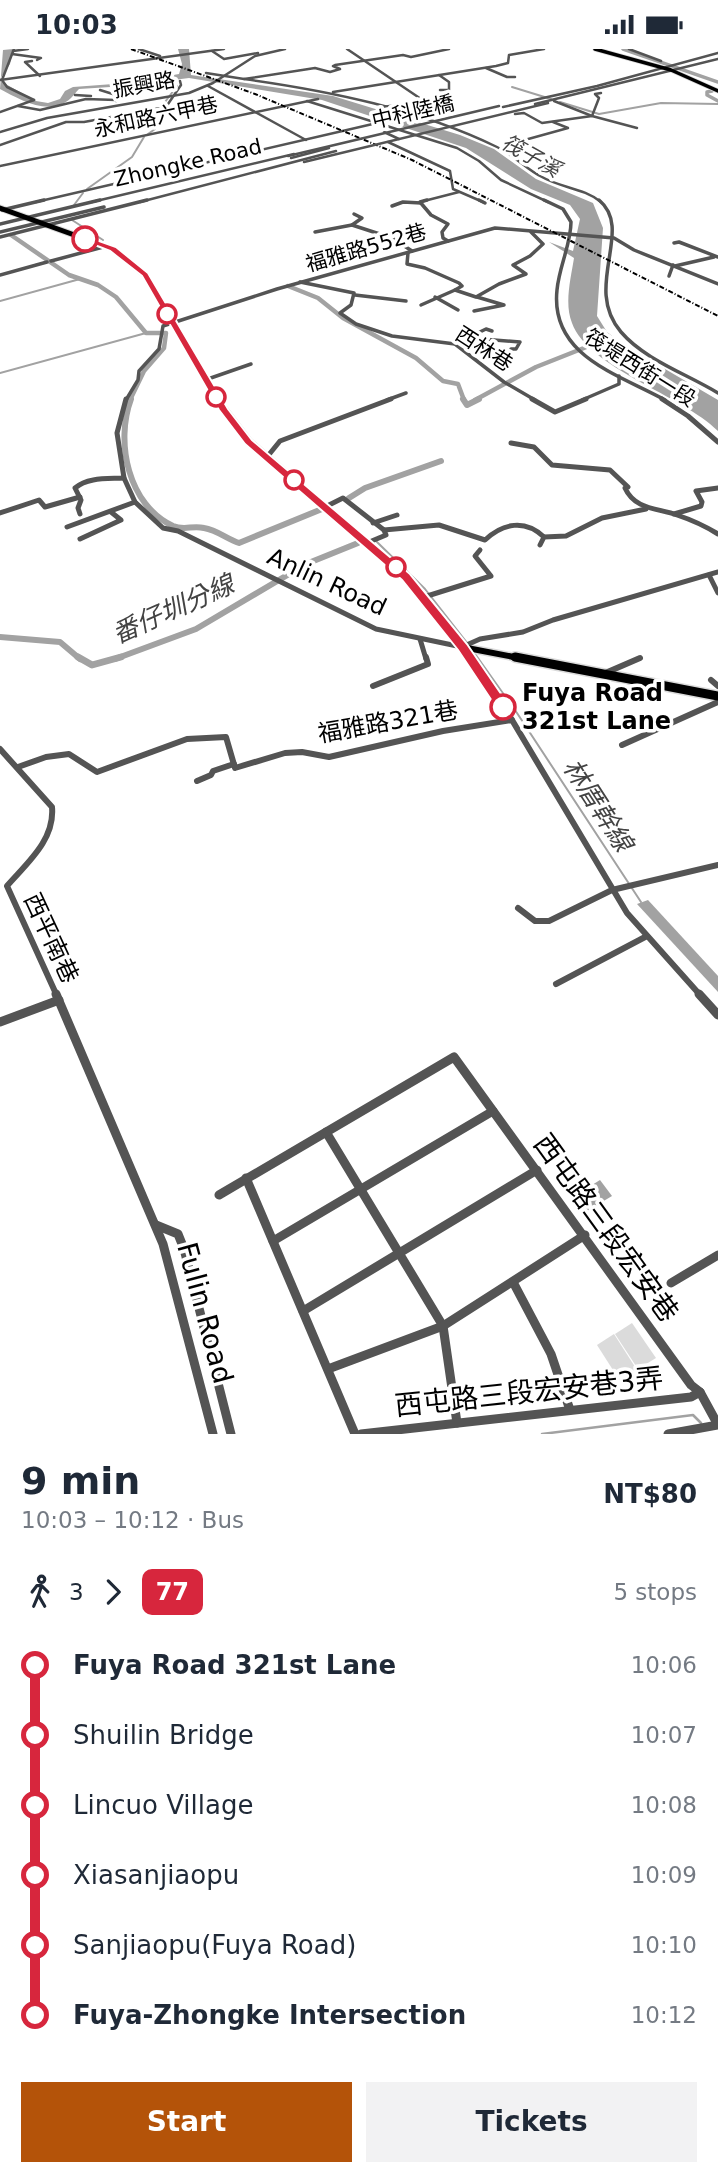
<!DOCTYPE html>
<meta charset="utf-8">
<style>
body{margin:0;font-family:"DejaVu Sans","Noto Sans TC",sans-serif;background:#f2f2f3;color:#1f2937;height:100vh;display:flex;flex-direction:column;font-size:26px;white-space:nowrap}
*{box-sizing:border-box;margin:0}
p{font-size:23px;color:#747a83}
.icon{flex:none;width:38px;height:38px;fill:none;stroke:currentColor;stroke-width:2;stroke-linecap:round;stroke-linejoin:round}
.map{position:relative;height:1385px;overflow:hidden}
.details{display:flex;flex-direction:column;background:#fff;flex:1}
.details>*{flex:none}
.badge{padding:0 14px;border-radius:10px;font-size:24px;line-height:46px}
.map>.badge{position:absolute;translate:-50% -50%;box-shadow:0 0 0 4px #fff}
.legs{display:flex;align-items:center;gap:10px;height:77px;padding:0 21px;font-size:23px}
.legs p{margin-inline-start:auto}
.headline{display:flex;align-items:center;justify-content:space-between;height:119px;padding:0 21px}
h1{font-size:38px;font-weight:700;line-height:52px}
.cta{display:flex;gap:14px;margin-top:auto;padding:14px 21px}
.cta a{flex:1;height:80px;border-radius:0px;background:#b45309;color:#fff;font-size:28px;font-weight:700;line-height:80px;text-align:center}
.cta a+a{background:#f2f2f3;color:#1f2937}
ul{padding:0 21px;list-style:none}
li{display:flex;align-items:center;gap:24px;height:70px;font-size:26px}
li i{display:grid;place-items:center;width:10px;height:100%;margin:0 9px;background:currentColor}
li i::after{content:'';width:18px;height:18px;margin:-9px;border:5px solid;border-radius:50%;background:#fff}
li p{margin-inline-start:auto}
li:first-child i{background:linear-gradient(#0000 50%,currentColor 0)}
li:last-child i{background:linear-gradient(currentColor 50%,#0000 0)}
.status{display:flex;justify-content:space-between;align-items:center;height:49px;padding:0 35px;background:#fff;direction:ltr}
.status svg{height:19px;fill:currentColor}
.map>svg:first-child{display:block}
</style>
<div class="status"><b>10:03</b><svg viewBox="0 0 49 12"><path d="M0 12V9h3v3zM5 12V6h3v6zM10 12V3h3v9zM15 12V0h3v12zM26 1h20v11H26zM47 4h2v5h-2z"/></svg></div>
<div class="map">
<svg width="718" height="1385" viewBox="0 0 718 1385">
<rect width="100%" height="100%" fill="#fff"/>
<g fill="#dbdbdb">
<polygon points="632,1274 656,1309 638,1320 615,1285"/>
<polygon points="614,1285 637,1321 620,1332 597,1296"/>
</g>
<g fill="#a2a2a2">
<path d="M 13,0 L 10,15 L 0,30 L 2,33 L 36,52 L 48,54 L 60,50 L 65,42 L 73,38 L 127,34 L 179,25 L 182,15 L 178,0 L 189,0 L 191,26 L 333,47 L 460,86 L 494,100 L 536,130 L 593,154 L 603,179 L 597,267 L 607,283 L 624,296 L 718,351 L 718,382 C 682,346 588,319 572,274 C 564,254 571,229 574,209 L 549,193 L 573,202 L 580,170 L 570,156 L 531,140 L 466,99 L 322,51 L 189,29 L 126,37 L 79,40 C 76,43 74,46 71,49 C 50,69 19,50 0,40 L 3,1 Z"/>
<polygon points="648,851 718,927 718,943 637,855"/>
<polygon points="600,1131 612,1147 587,1162 576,1146"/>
</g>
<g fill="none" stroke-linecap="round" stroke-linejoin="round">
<g stroke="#a2a2a2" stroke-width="2">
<polyline points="512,38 551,50"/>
<polyline points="560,53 599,65 661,54 718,55"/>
<polyline points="148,85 155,80 165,53 177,37 170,31"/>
<polyline points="87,140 132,108 144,88"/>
<polyline points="74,156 83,144"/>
<polyline points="72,171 103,191"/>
<polyline points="0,252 80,230"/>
<polyline points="0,324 146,284"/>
<polyline points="377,493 425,540 468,595"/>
<polyline points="473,602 517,664 641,853"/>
</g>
<polyline stroke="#a2a2a2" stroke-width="2.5" points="542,1385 693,1366 701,1374"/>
<g stroke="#a2a2a2" stroke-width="3.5">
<polyline points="623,0 718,33"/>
<polyline points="712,42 707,43 707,46 718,52"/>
</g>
<g stroke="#a2a2a2" stroke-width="4.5">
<polyline points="11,186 69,226 98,236 116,248 146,284 166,284 164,299 144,322 130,351"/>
<polyline points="288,237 318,249 343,269 416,309 443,332 458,335 464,351"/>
<polyline points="475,351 536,318 594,295"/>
</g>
<g stroke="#a2a2a2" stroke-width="6">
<path d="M 131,350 C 115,393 128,456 173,477 C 185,482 192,476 204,479 C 217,481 227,490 239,494 L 322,460"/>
<polyline points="463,350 467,356 479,350"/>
<polyline points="349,449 365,439 441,412"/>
<polyline points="0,588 60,593 80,610"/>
<polyline points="115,610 196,580 306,515 358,494"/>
</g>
<polyline stroke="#a2a2a2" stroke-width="7" points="78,608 92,616 121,608"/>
<defs>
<polyline id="major-far3" points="595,0 671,21 718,42"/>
<polyline id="major-far2" points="0,159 113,200 145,226 217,351"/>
<polyline id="major-far1" points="216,350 249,393 406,528 462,598 524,610"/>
<polyline id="major" points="515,608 718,647"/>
</defs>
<use href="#major-far3" stroke="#dbdbdb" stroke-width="5"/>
<use href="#major-far2" stroke="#dbdbdb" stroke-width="7"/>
<use href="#major-far1" stroke="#dbdbdb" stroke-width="9"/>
<use href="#major" stroke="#dbdbdb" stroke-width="12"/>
<g stroke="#545454" stroke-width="2.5">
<polyline points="14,0 2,31 7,38 34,51"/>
<polyline points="139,0 160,7"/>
<polyline points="347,0 424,52 383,58"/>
<polyline points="629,0 661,12"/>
<polyline points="13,2 28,0"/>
<polyline points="212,2 224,10 258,4"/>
<polyline points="12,5 41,9 37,11"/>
<polyline points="32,12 25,13 40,27"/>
<polyline points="486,19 507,28 515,28"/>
<polyline points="206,24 244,30 315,19 330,23 340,20 333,17 335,16 403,6 411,8 449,0"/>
<polyline points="439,26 449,33 449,41 440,41"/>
<path d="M 244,30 C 330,42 419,60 497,98 C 514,106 526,120 542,128 C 561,139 584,139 601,153"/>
<polyline points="0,31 224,0"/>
<polyline points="208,37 306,91"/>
<polyline points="100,41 116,46"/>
<polyline points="333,43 496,17 508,14 509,6 544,0"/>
<polyline points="75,46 91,47"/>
<polyline points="116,52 126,39 170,31"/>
<polyline points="307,52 457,99 479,112 501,131 548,153"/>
<polyline points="554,52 592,67 637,79"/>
<polyline points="535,55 718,10"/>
<polyline points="18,57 40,61 86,50 116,51"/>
<polyline points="503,58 597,37 718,4"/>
<polyline points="0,63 34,51"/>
<polyline points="515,65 524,64 542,74 592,67 599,49 595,45 601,44"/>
<polyline points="0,83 47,69 189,44 213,34 255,7 285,0"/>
<polyline points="384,83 399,90"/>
<polyline points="521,92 568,79 553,73"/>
<polyline points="388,93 450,122 453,140 483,153"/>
<polyline points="0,96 66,73 84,73 166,58 181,36 180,32"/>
<polyline points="291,109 329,99"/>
<polyline points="0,117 318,50"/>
<polyline points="36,153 377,74"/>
<polyline points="92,153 294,105"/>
<polyline points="140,153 336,102"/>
<polyline points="420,153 459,143"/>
</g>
<g stroke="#545454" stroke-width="3.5">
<polyline points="427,151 420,153 431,166 448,175 442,183 443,189 448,192"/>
<polyline points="479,151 485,154"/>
<path d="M 544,151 L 563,160 L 571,173 C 571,195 559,218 557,241 C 550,307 618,325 665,351"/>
<path d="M 599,151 C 635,181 582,238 621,283 C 645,311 687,325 718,344"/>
<polyline points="392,157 403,153 421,154"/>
<polyline points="2,161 44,151"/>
<polyline points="354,165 362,169 352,176 392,189 412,202"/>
<polyline points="0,175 100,151"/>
<polyline points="0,183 104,158"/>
<polyline points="315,183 352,176"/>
<polyline points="0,188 147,151"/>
<polyline points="674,194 679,193 718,208"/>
<polyline points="408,204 407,215 425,219 459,234 462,237 455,241 476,248 499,235 526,225 513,216 530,207 543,195 531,183"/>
<polyline points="51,212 107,197"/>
<polyline points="675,217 714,208"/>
<polyline points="0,226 47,213"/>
<polyline points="669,227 673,216"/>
<polyline points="300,233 354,244 351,256 340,264 356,275 392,287 455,295 504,333 535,351"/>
<polyline points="355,246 406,252"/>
<polyline points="435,248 458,261"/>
<polyline points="421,256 455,241"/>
<polyline points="474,262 504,256 477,248"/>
<polyline points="469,289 520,293 516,300 511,300"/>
<polyline points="455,295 486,280 492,282"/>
<polyline points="205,331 251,315"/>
<polyline points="126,351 138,331 139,322 159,300 163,277 277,240 495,179 614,189 634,201 718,235"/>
<polyline points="387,351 406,344"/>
<polyline points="582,351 619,335 619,327"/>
</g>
<g stroke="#545454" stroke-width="5">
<polyline points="126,350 117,384 124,429 135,453 163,479 178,482 376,580 462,598 480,590 523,583 553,571 718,523"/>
<polyline points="532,350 555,363 586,350"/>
<polyline points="662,350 688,367 718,393"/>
<path d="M 511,394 L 534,398 L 552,416 L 610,421 L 628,438 L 625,439 C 635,461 658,459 677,466 C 692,471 705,477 718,485"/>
<polyline points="267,408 280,392 391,350"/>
<polyline points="325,458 343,449 384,481"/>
<polyline points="0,464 39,451 45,458 80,448"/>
<path d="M 80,465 L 78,459 L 81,451 L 75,439 C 88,428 107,430 124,429"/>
<polyline points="674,465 701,457 702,453 696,442 718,439"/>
<polyline points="373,474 397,466"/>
<polyline points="67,478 135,453"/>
<polyline points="80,490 121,471 111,463"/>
<path d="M 367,494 L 386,486 L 384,481 L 439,476 L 485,491 C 503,474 525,470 544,488"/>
<polyline points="540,496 544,488 566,487 602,469 646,460"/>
<polyline points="709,526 718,544"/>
<polyline points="424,548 491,527 475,507 480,501"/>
<polyline points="420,590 426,610"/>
<polyline points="462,598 470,610"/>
</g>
<g stroke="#545454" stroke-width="6">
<polyline points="469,608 512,671 627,864 701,947"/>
<polyline points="603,625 640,609"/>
<polyline points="711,631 718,637"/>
<polyline points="373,637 428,615 426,608"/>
<polyline points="622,696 718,653"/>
<path d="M 0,700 L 52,758 C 55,791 27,814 7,837 L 57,947"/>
<polyline points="18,718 46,708 69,705 97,723 187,690 226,688 235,719 285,704 302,703 329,708 443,682 512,671"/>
<polyline points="197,732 211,726 213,722 234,715"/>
<polyline points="518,859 535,872 549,872 612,841 718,816"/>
<polyline points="556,935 647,887"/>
</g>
<g stroke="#545454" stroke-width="9">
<polyline points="56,945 163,1195 213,1385"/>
<polyline points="699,945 718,966"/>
<polyline points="0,973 59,951"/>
<polyline points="326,1083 443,1277 457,1374"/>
<polyline points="246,1129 355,1385"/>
<polyline points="219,1146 454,1008 691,1336 700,1343 718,1376 668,1385"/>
<polyline points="156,1176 178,1185 184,1200 231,1385"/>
<polyline points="273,1192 493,1062"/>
<polyline points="513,1233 551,1305 570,1361"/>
<polyline points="671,1234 718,1206"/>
<polyline points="303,1262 537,1121"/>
<polyline points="328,1320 443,1277 585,1186"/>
<polyline points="361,1385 691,1348 700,1343"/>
</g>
<use href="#major-far3" stroke="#000" stroke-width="3.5"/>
<use href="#major-far2" stroke="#000" stroke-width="5"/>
<use href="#major-far1" stroke="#000" stroke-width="6"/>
<use href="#major" stroke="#000" stroke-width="9"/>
<polyline stroke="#000" stroke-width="2" stroke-dasharray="5 2 1 2" stroke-linecap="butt" points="131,0 255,45 412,111 718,267"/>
<g stroke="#545454" stroke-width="2.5">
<polyline points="288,107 499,57"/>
<polyline points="304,113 548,54"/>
</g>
</g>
<polygon fill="#d7263d" stroke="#fff" stroke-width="2" points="85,187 116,198 148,224 228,360 252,391 410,525 467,595 508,655 508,661 498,661 458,601 402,531 245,395 219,361 142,227 110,202 82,191"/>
<g fill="#fff" stroke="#d7263d" stroke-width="3.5">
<circle cx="85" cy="190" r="12"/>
<circle cx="167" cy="265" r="9"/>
<circle cx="216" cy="348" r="9"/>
<circle cx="294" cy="431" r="9"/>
<circle cx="396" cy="518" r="9"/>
<circle cx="503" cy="658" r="12"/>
</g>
<g text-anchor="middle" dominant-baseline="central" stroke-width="7" stroke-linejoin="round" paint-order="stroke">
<g font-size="21" fill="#000" stroke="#fff">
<text transform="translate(144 36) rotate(-10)">振興路</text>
<text transform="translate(413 63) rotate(-13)">中科陸橋</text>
<text transform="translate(156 68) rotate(-12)">永和路六甲巷</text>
<text transform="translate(188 114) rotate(-13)">Zhongke Road</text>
<text transform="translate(366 199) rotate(-16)">福雅路552巷</text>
<text transform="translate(484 300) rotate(33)">西林巷</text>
<text transform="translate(640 319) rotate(32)">筏堤西街一段</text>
</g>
<g font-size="21" font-style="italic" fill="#434343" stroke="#fff">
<text transform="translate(531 107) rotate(29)">筏子溪</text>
</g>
<g font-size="24" fill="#000" stroke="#fff">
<text transform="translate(327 533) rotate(25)">Anlin Road</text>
<text transform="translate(388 673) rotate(-10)">福雅路321巷</text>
<text transform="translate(51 889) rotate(65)">西平南巷</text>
</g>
<g font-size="24" font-weight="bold" fill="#000" stroke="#fff" text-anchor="start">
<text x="522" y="644">Fuya Road<tspan x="522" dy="28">321st Lane</tspan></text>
</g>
<g font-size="26" font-style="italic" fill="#434343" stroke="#fff">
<text transform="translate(173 560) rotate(-24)">番仔圳分線</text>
<text transform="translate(598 756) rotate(57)">林厝幹線</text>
</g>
<g font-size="28" fill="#000" stroke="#fff">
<text transform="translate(606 1179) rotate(54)">西屯路三段宏安巷</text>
<text transform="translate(205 1264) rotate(75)">Fulin Road</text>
<text transform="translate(529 1343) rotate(-6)">西屯路三段宏安巷3弄</text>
</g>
</g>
</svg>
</div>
<section class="details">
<div class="headline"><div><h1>9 min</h1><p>10:03 – 10:12 · Bus</p></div><b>NT$80</b></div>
<div class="legs"><svg class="icon" aria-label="walk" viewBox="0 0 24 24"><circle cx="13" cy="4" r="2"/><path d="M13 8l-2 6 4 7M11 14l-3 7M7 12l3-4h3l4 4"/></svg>3<svg class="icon" aria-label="forward" viewBox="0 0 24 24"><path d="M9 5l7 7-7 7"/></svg><b class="badge" style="background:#d7263d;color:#fff">77</b><p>5 stops</p></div>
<ul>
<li><i style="color:#d7263d"></i><b>Fuya Road 321st Lane</b><p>10:06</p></li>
<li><i style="color:#d7263d"></i><span>Shuilin Bridge</span><p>10:07</p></li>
<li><i style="color:#d7263d"></i><span>Lincuo Village</span><p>10:08</p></li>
<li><i style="color:#d7263d"></i><span>Xiasanjiaopu</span><p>10:09</p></li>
<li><i style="color:#d7263d"></i><span>Sanjiaopu(Fuya Road)</span><p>10:10</p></li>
<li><i style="color:#d7263d"></i><b>Fuya-Zhongke Intersection</b><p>10:12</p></li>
</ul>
<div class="cta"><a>Start</a><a>Tickets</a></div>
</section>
